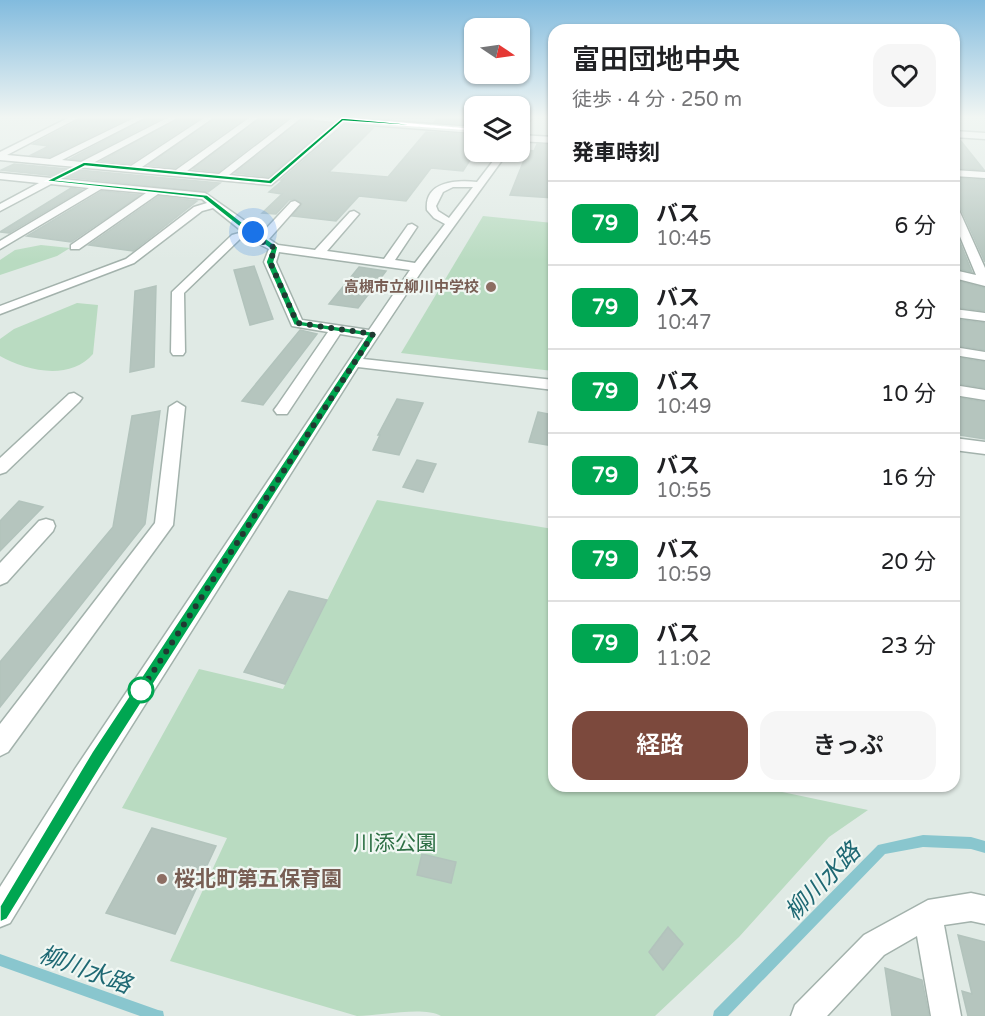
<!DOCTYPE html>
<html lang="ja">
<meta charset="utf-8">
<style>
body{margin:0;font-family:"Varela Round","Noto Sans JP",sans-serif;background:#f6f6f6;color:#202124;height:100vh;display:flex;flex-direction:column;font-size:22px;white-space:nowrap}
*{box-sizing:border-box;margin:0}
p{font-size:20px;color:#757577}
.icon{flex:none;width:33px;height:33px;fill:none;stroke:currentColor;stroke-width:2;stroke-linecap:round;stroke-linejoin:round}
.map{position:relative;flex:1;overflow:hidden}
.sheet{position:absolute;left:548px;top:24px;width:412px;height:768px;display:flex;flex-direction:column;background:#fff;border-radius:18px;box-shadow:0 2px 4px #0004}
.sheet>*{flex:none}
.badge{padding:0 12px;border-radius:9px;font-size:21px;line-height:39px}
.needle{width:39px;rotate:103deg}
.controls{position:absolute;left:464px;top:18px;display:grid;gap:12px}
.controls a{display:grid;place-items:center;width:66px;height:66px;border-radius:12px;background:#fff;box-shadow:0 2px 4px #0004;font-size:30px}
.you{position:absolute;width:30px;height:30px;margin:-15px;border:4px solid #fff;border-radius:50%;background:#1a73e8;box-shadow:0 0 0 9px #1a73e833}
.map>.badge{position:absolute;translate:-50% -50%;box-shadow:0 0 0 3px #fff}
h2{padding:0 24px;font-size:22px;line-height:54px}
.round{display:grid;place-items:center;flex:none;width:63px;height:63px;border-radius:18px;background:#f6f6f6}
.summary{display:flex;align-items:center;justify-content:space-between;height:102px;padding:0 24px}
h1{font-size:28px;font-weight:600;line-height:45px}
.primary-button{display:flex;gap:12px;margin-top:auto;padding:12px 24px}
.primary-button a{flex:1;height:69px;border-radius:18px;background:#7c493d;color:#fff;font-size:24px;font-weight:600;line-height:69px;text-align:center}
.primary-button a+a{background:#f6f6f6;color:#202124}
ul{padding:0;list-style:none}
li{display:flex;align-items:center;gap:18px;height:84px;padding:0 24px;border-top:2px solid #e0e0e0}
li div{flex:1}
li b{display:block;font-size:22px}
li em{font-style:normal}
li .badge{min-width:66px;font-weight:700;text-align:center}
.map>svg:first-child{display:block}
</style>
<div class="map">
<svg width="985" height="1016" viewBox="0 0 985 1016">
<rect width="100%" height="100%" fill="#e0eae5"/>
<g fill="#b9dbc1">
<polygon points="483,216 553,223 553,371 401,353"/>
<polygon points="41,245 70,248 57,256 0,275 0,260 15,250"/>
<path d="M 77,303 L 98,305 L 93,354 C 70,381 26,371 0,356 L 0,339 L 14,329 Z"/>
<path d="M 377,500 L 553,529 L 554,786 L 754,786 L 868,810 L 829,837 L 739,937 L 655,1016 L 441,1016 C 423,1006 379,1016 357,1016 L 170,961 L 227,838 L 122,808 L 199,669 L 283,689 Z"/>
</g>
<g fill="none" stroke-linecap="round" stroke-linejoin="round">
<g fill="#89c6ce" fill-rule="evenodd">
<polygon points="923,835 971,837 985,841 985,853 971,849 923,847 885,854 728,1016 713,1016 714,1011 878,845"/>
<polygon points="0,954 158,1010 163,1011 164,1016 140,1016 0,966"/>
</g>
</g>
<g fill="#b5c5be" stroke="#b2c3bc" stroke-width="1.5">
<polygon points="83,118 129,118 50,157 31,155 49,146 33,144"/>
<polygon points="146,118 162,118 81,160 70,159"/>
<polygon points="179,118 200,118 130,164 101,161"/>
<polygon points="215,118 245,118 175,168 148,165"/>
<polygon points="260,118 288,118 218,172 193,169"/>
<polygon points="303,118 330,124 268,177 235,173"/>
<polygon points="438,118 474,118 474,125 434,122"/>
<polygon points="345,125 373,128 329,172 388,177 426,132 474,135 474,154 463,171 431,168 406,201 359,196 336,221 292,216 302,204 294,199 289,200 276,214 262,213 282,194 269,192 283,180 281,180"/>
<polygon points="954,139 960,140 984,170 954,168"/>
<polygon points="537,144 554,145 554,198 510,195 528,150 534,151"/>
<polygon points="14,164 220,183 208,192 1,170"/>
<polygon points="954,178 985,180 985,262 961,209 954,205"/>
<polygon points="71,188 82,190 9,233 0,232"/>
<polygon points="102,191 140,195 71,242 27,236"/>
<polygon points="159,196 197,201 133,251 89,245"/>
<polygon points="954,228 972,272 954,268"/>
<polygon points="254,266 273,319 250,325 234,270"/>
<polygon points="359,267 386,271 358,308 329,304"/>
<polygon points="954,280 985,288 985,311 954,307"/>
<polygon points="156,286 154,367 130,372 135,291"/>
<polygon points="954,319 985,323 985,350 954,345"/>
<polygon points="300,330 317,334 263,405 242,401"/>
<polygon points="954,357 985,362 985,388 954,383"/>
<polygon points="954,397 985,402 985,439 954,434"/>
<polygon points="397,399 423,403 399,455 373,450 380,435 378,435"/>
<polygon points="160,411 145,524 0,707 0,662 113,527 132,416"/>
<polygon points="538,412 554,415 554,446 529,442"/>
<polygon points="417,460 436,464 423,492 403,487"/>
<polygon points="19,501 43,507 0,551 0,521"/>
<polygon points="289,591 327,600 285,684 244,672"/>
<polygon points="152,828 216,846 175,934 106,913"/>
<polygon points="422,854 456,862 451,883 417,875"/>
<polygon points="668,927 683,944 663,970 649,952"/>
<polygon points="958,935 985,942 985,1016 968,1016 962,991 972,994"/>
<polygon points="885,968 922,980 929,1016 892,1016"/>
</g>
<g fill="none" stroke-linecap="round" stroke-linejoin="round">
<defs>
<g id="minor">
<polygon points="68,118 78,118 7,155 50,159 134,118 144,118 62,160 81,162 167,118 177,118 93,163 131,166 204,118 213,118 142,167 176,170 249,118 258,118 187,171 219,174 292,118 301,118 229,175 269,179 335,122 315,120 311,118 345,118 474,127 474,133 344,123 271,185 0,160 0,152"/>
<polygon points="524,118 532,118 519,133 519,124"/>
<polygon points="954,131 985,133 985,139 954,137"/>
<polygon points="519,135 554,137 554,143 519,141"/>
<path d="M 500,152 L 508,152 L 423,269 L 363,359 L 554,380 L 554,390 L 358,367 L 93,787 L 10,923 L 0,927 L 0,887 L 75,769 L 364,338 L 340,334 L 287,414 L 277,414 L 274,410 L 277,406 L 328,332 L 292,326 L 264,262 L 269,249 L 257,243 L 251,236 L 240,239 L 184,293 L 185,352 L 183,355 L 173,355 L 171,352 L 172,292 L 232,235 L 243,232 L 213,208 L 202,211 L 134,263 L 0,314 L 0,306 L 126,259 L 194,207 L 207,203 L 202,199 L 158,194 L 79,249 L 71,249 L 71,245 L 146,193 L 101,189 L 0,249 L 0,241 L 89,188 L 51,184 L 0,211 L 0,204 L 39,183 L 0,179 L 0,173 L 205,193 L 262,233 L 291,202 L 295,201 L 300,204 L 269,239 L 278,245 L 315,250 L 350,212 L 354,211 L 359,214 L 327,251 L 384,259 L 408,225 L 412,224 L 417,227 L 395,260 L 415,263 L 445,224 L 434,218 L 427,210 C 424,181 457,180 477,182 ZM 453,187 L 473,187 L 449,218 L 438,211 L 436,206 L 443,192 ZM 279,252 L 410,270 L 369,330 L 302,320 L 276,262 Z"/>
<polygon points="954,170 985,172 985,178 954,176"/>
<polygon points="954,207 959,210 985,268 985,286 954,278 954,270 976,275 954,222"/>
<polygon points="954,309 985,313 985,321 954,317"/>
<polygon points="954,347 985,352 985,360 954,355"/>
<polygon points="954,385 985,390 985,400 954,395"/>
<polygon points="74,393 82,398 79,402 6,472 0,474 0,458 69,394"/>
<polygon points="177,402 185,407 173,525 8,752 0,756 0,724 155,523 169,407"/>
<polygon points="954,438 985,442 985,454 954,450"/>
<polygon points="46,519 53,521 55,526 53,531 7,582 0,585 0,563 39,521"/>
<polygon points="971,893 985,896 985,924 971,921 944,925 961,1016 931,1016 917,936 884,955 827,1016 791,1016 795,1005 864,935 928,900"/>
</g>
</defs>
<use href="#minor" stroke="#a3b2ac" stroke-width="3"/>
<use href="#minor" fill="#fff" fill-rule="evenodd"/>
</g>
<linearGradient id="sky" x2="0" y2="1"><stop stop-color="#82bbde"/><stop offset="0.45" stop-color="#f1f6f3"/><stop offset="1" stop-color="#f1f6f3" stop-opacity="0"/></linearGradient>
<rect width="985" height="260" fill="url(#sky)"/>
<path fill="#00a651" stroke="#fff" stroke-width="1.5" d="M 342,118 L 477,130 L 343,121 L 271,184 L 85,166 L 57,180 L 207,195 L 251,229 C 258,231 270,242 278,247 L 274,262 L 300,321 L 373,332 L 377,334 L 103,763 L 7,919 L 0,922 L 0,906 L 92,752 L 367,336 L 294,325 L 266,262 L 271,249 C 263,245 253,234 246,232 L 203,198 L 46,181 L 84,162 L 269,180 Z"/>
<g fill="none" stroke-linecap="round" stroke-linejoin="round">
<polyline stroke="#213a32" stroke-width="6" stroke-dasharray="0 10.8" points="141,690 136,698 373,334 297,323 270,262 275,248 261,241 253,232"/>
</g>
<g fill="#8d6e63" stroke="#f0f7f3" stroke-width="2">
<circle cx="491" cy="287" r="6"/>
<circle cx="162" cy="879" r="6"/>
</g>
<circle fill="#fff" stroke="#00a651" stroke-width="3" cx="141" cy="690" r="12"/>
<g text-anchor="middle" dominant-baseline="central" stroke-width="4.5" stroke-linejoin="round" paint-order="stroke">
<g font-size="15" font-weight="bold" fill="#785e54" stroke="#f0f7f3" text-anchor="end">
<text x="479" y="287">高槻市立柳川中学校</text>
</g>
<g font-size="21" fill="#2d6f44" stroke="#f0f7f3">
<text x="395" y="843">川添公園</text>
</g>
<g font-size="21" font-weight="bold" fill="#785e54" stroke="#f0f7f3" text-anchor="start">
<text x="174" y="879">桜北町第五保育園</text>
</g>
<g font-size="24" font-style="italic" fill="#1e6873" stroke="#f0f7f3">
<text transform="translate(823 882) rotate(-46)">柳川水路</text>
<text transform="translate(85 970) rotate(20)">柳川水路</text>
</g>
</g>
</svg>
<div class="controls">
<a><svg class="needle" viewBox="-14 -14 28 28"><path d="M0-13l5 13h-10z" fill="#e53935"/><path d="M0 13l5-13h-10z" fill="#757577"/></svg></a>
<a><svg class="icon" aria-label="layers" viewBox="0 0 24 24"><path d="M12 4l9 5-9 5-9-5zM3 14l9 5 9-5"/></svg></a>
</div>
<div class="you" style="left:253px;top:232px"></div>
<section class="sheet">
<div class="summary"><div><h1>富田団地中央</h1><p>徒歩 · 4 分 · 250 m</p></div><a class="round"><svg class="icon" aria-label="heart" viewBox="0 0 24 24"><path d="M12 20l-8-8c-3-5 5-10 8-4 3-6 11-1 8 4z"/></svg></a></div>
<h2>発車時刻</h2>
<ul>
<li><span class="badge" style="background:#00a651;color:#fff">79</span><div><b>バス</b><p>10:45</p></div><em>6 分</em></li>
<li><span class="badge" style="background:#00a651;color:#fff">79</span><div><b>バス</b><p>10:47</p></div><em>8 分</em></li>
<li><span class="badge" style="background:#00a651;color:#fff">79</span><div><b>バス</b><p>10:49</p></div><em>10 分</em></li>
<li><span class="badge" style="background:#00a651;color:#fff">79</span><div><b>バス</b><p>10:55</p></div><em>16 分</em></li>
<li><span class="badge" style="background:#00a651;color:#fff">79</span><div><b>バス</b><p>10:59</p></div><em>20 分</em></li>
<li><span class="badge" style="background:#00a651;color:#fff">79</span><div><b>バス</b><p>11:02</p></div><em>23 分</em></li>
</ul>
<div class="primary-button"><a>経路</a><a>きっぷ</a></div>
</section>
</div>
